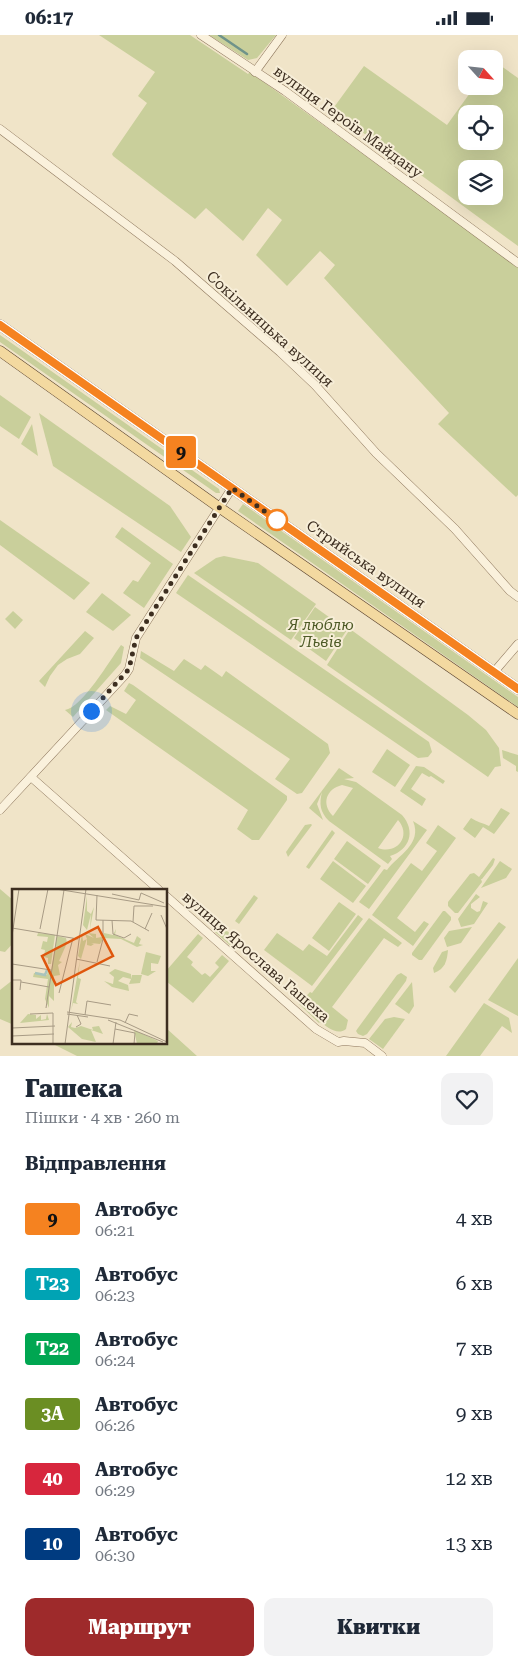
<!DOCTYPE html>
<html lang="uk">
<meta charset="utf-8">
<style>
body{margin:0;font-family:"Roboto Serif",serif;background:#f2f2f3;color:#1f2937;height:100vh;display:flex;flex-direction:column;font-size:19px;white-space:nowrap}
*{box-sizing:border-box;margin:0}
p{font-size:16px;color:#747a83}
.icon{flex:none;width:28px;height:28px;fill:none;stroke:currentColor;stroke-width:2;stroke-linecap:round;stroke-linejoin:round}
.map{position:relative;height:1021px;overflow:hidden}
.panel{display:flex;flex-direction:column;background:#fff;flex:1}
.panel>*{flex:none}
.badge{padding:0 10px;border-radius:4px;font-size:18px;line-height:32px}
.needle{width:32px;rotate:117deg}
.controls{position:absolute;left:458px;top:15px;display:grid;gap:10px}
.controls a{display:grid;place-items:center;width:45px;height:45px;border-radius:10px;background:#fff;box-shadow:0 5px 20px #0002;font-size:25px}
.you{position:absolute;width:25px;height:25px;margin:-12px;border:4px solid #fff;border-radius:50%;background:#1a73e8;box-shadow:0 0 0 8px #1a73e833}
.map>.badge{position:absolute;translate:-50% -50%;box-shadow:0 0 0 2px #fff}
h2{padding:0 25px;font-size:19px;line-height:45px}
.round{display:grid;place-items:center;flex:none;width:52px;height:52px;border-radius:10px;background:#f2f2f3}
.headline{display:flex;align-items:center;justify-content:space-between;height:85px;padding:0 25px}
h1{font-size:24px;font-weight:800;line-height:38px}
.action{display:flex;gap:10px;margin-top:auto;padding:10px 25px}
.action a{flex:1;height:58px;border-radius:10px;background:#9e2a2b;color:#fff;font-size:20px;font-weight:800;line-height:58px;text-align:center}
.action a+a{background:#f2f2f3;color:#1f2937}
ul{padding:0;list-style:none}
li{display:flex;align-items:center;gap:15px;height:65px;padding:0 25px}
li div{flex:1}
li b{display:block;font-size:19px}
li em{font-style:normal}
li .badge{min-width:55px;font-weight:700;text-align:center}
.status{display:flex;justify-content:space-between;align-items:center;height:35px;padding:0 25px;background:#fff;direction:ltr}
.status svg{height:14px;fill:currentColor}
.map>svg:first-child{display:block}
</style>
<div class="status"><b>06:17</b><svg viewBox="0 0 49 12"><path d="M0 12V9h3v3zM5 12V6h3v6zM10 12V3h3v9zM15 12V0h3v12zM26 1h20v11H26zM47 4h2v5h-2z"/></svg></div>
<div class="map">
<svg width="518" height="1021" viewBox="0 0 518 1021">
<rect width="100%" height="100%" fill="#f0e4c8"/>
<g fill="#c9cf9b" fill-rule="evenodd">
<polygon points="99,0 190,0 248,39 250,37 518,231 518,460 516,462 438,389 449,378 324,243 335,230 320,216 287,251 256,220 282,185 268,173 243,206 206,173 195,184 113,121 112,119 147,68 138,61 155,37"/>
<polygon points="209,0 276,0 257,23 248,25"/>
<path d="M 494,26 L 518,43 L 518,211 L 332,75 L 364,31 L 447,90 L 475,51 L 494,51 ZM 466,79 L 494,79 L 494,106 L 466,106 ZM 466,134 L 494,134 L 494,161 L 466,161 Z"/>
<polygon points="0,300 219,454 220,458 216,458 0,307"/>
<polygon points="0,360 31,382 19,404 0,391"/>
<polygon points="39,378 170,471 191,502 181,517 53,431"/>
<polygon points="32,389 38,421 21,409"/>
<polygon points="243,469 518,662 518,672 238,476"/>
<polygon points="0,485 90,548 74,565 0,510"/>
<polygon points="122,492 173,529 144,573 123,558 133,545 138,547 151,528 115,502"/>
<polygon points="224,521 258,528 316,569 291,605 194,538 216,523"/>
<polygon points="188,540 429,707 432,717 428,722 418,723 176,558"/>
<polygon points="102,558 131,580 113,596 86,577"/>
<polygon points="315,572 347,595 326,626 294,603"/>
<polygon points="13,576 23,585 15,594 5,584"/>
<polygon points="350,594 468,680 486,695 499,713 501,731 495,732 488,742 327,630"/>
<polygon points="85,596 94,603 80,619 67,624 58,630 50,641 45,652 39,646"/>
<path d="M 121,610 L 124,612 L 121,628 L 73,682 L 65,675 C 82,673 110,625 121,610 Z"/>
<polygon points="141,616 174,636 184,624 201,635 205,630 222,642 226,636 328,709 330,718 302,758 297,759 275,744 290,724 140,623"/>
<polygon points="129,648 133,650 287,761 287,765 259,805 252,805 237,794 248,775 106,675 110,671 126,679 136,665 124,656"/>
<polygon points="387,714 410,730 395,752 372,737"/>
<polygon points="502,715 518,720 518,737 516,736 516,731 503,723"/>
<polygon points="416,731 424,732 445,746 443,749 431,741 429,742 422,738 411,754 426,764 422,771 400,756"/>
<path d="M 339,733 L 354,743 L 344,744 L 356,747 L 402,780 C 416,796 410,815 390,821 L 392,824 L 388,829 L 329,786 C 320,777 319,769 322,757 L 317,769 L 323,785 L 309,773 ZM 342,750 L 353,753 L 333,781 C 321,769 326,754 342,750 ZM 398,785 C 412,801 397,820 378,813 Z"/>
<path d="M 501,773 L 510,778 L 494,799 L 483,792 L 475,803 L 463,794 L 471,783 C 477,787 483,788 489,791 Z"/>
<path d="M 413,786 L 427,795 L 369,874 L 359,867 L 384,834 L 387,835 C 397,821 423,809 413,786 Z"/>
<polygon points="311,789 312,790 288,822 286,817 305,790"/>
<polygon points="438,790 456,803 397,883 415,897 424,886 429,889 413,911 372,880 411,828 422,836 437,816 426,808"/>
<polygon points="332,795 335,798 309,834 306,832"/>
<polygon points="347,806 381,831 368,849 334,824"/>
<polygon points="493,823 495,824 493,830 482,844 481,844 482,847 458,878 455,878 448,871 448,867 470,839 474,838 479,842"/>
<polygon points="333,826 366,851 353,868 320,844"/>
<polygon points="500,826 512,834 506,843 481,853"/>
<polygon points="0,854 14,866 14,907 5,917 0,916"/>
<polygon points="476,859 480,862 471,869 471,873 477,877 480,876 483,866 488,868 474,889 461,892 458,884"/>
<polygon points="254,860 258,863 239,889 235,886"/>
<polygon points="339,867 356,879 329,916 312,903"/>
<polygon points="443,876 445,876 451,882 451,885 422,925 419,925 412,920 412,918"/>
<polygon points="358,880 363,884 312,951 264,915 277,898 303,916 309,909 327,921"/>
<path d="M 369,883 L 402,908 L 398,912 L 384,903 L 332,972 L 348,985 L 346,994 C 337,1001 328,992 320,987 L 319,988 L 299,969 L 310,957 L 312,958 Z"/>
<polygon points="499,887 506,892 455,958 449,952"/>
<polygon points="220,891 231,899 231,907 235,910 233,913 215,897"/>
<polygon points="472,892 461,908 447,912 444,903 449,896"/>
<polygon points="198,899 203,903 187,922 193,927 191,930 202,940 205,938 210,942 219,932 215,928 222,920 229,926 193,968 166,946 166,936"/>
<path d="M 448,915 C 447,926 445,934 434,938 L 433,933 L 442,917 Z"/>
<polygon points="518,923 518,981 488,965"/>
<polygon points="401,938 407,942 406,946 367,999 363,1001 358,999 356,996 358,993 397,940"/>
<polygon points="14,944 14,990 0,984 0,955"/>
<polygon points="412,947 414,971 409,979 395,969"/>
<polygon points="484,968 509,983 512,998 502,991 480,1021 446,1021"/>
<polygon points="394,982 405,984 383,1014 369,1004 385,984"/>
<polygon points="166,993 197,1021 77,1021 49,1007 166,1007"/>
</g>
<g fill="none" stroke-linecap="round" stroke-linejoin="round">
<polyline stroke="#6f938a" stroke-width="2.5" points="219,0 247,19"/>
<defs>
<g id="minor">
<polyline points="201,0 285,56 518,228"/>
<polyline points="255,37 282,0"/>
<polyline points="0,94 175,226 280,317 315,350 376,418 455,494 510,556 518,562"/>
<polyline points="494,637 518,609"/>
<polyline points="31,742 159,855"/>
<polyline points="0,775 125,640 129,634 136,603 232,453"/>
<polyline points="166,861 316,994 338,1007 344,1006 365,1008 382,1021"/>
</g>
<g id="major">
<polyline points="0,290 518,654"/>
<polyline points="0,316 220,473 518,679"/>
</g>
</defs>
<use href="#minor" stroke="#8d765c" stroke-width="9"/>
<use href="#major" stroke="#5b4430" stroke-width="11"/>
<use href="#minor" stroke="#faf1dc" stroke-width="8"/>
<use href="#major" stroke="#f3d9a0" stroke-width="10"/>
</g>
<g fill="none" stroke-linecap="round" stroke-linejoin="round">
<defs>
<polyline id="line" points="0,290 518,654"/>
</defs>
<use href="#line" stroke="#fff" stroke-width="11"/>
<use href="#line" stroke="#f58220" stroke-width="8"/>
<polyline stroke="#3d2e20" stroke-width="5" stroke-dasharray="0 9" points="91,676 129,634 136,603 232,453 277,485"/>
</g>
<circle fill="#fff" stroke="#f58220" stroke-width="2.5" cx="277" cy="485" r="10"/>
<g text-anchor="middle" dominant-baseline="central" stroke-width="4" stroke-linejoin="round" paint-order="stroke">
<g font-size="15" fill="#3d2e20" stroke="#f7eed8">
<text transform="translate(348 87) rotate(36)">вулиця Героїв Майдану</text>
<text transform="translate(270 294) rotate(42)">Сокільницька вулиця</text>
<text transform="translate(366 529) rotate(35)">Стрийська вулиця</text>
<text transform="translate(256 922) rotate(41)">вулиця Ярослава Гашека</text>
</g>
<g font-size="15" font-style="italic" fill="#4d5a26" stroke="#f7eed8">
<text x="321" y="590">Я люблю<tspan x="321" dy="17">Львів</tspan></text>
</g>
</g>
<g transform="translate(12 854)">
<rect width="155" height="155" fill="#f0e4c8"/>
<path d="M 75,7 L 75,22 L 79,25 L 82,18 L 78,40 L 79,25 L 75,41 L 71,36 ZM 104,40 L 103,46 L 122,54 L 125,47 L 129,50 L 127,55 L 131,56 L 125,58 L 109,50 L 91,49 L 92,44 L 101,46 ZM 26,44 L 43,46 L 39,75 L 36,75 L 36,69 L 32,68 L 33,61 L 29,60 L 31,52 L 35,53 L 36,48 L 25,47 ZM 76,44 L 84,45 L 84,49 L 90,48 L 90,52 L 88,55 L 79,54 L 82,55 L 79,57 L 75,56 L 75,49 L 69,70 L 66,67 L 70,45 L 71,52 L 75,50 L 73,45 L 82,49 ZM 45,47 L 54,49 L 55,54 L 47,72 L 50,73 L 46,76 L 48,86 L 42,87 L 42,112 L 37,107 L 37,119 L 33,110 L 36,90 L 21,88 L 22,84 L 35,86 L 36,81 L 39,82 ZM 134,63 L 149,67 L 146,75 L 139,74 L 139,82 L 144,82 L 136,87 L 129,85 ZM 68,71 L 66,89 L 69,90 L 64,113 L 66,115 L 61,114 L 59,122 ZM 103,80 L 119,85 L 119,90 L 120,86 L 130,86 L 128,94 L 117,95 L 119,90 L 111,88 L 106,92 L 116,96 L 117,102 L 100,98 L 92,92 L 101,95 L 102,88 L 97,84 ZM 16,125 L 24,126 L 24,130 L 29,126 L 29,131 L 34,130 L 35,125 L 37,131 L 8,134 ZM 60,133 L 59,138 L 63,139 L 69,137 L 81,141 L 80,138 L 87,137 L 91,145 L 79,141 L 84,153 L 70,150 L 56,138 ZM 122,141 L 146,152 L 145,155 L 125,155 Z" fill="#c9cf9b"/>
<path fill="none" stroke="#a9c4bc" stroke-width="2.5" d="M 23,84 L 33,86 L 35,81"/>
<path fill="none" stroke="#a89b85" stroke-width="1" d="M 44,0 L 155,18M 100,5 L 127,11 L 129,4 L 152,14M 85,6 L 84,31 L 119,32 L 137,42M 149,26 L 155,40M 100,31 L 101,45 L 112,49 L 119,45M 121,33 L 122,17 L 141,17M 0,39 L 66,50M 28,40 L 36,0M 133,40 L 140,24M 0,47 L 7,0M 64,70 L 98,77M 85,73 L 91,50 L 91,31M 0,75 L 39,81M 0,91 L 9,91 L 8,101M 9,93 L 37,98M 47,104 L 61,49M 34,119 L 52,1M 55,123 L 108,131 L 155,153M 18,125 L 41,124 L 41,155M 55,125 L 76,128M 73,126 L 75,112 L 99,116M 96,131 L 151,153M 113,134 L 117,125 L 126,127M 64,138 L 69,135 L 65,126M 0,139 L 43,137M 103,140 L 123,144 L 122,155M 0,147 L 42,145M 53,155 L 74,0M 101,155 L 104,133"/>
<path fill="#df570d" fill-opacity="0.15" stroke="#df570d" stroke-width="2.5" d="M 86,38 L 101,67 L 44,96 L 30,67 Z"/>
<rect width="155" height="155" fill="none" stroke="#3d2e20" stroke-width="2.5"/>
</g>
</svg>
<div class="controls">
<a><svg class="needle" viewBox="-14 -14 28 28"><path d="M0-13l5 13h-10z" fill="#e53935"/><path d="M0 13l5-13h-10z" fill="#747a83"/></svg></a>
<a><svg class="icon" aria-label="locate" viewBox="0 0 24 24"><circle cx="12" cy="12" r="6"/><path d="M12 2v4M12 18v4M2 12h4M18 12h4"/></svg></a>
<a><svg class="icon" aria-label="layers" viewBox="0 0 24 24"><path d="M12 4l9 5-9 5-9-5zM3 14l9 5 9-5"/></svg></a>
</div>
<div class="you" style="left:91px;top:676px"></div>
<b class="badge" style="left:181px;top:417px;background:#f58220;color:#111">9</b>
</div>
<section class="panel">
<div class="headline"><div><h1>Гашека</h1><p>Пішки · 4 хв · 260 m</p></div><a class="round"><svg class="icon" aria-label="heart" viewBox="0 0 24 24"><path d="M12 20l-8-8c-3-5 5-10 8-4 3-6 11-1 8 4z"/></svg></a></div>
<h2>Відправлення</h2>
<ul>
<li><span class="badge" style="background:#f58220;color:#111">9</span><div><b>Автобус</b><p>06:21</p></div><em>4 хв</em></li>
<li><span class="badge" style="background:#00a3b4;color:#fff">Т23</span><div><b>Автобус</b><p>06:23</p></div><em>6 хв</em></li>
<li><span class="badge" style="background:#00a651;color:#fff">Т22</span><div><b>Автобус</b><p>06:24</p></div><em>7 хв</em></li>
<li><span class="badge" style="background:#6b8e23;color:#fff">3А</span><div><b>Автобус</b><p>06:26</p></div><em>9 хв</em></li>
<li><span class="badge" style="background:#d7263d;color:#fff">40</span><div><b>Автобус</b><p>06:29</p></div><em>12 хв</em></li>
<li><span class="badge" style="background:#003b80;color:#fff">10</span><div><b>Автобус</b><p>06:30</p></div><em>13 хв</em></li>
</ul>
<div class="action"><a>Маршрут</a><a>Квитки</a></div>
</section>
